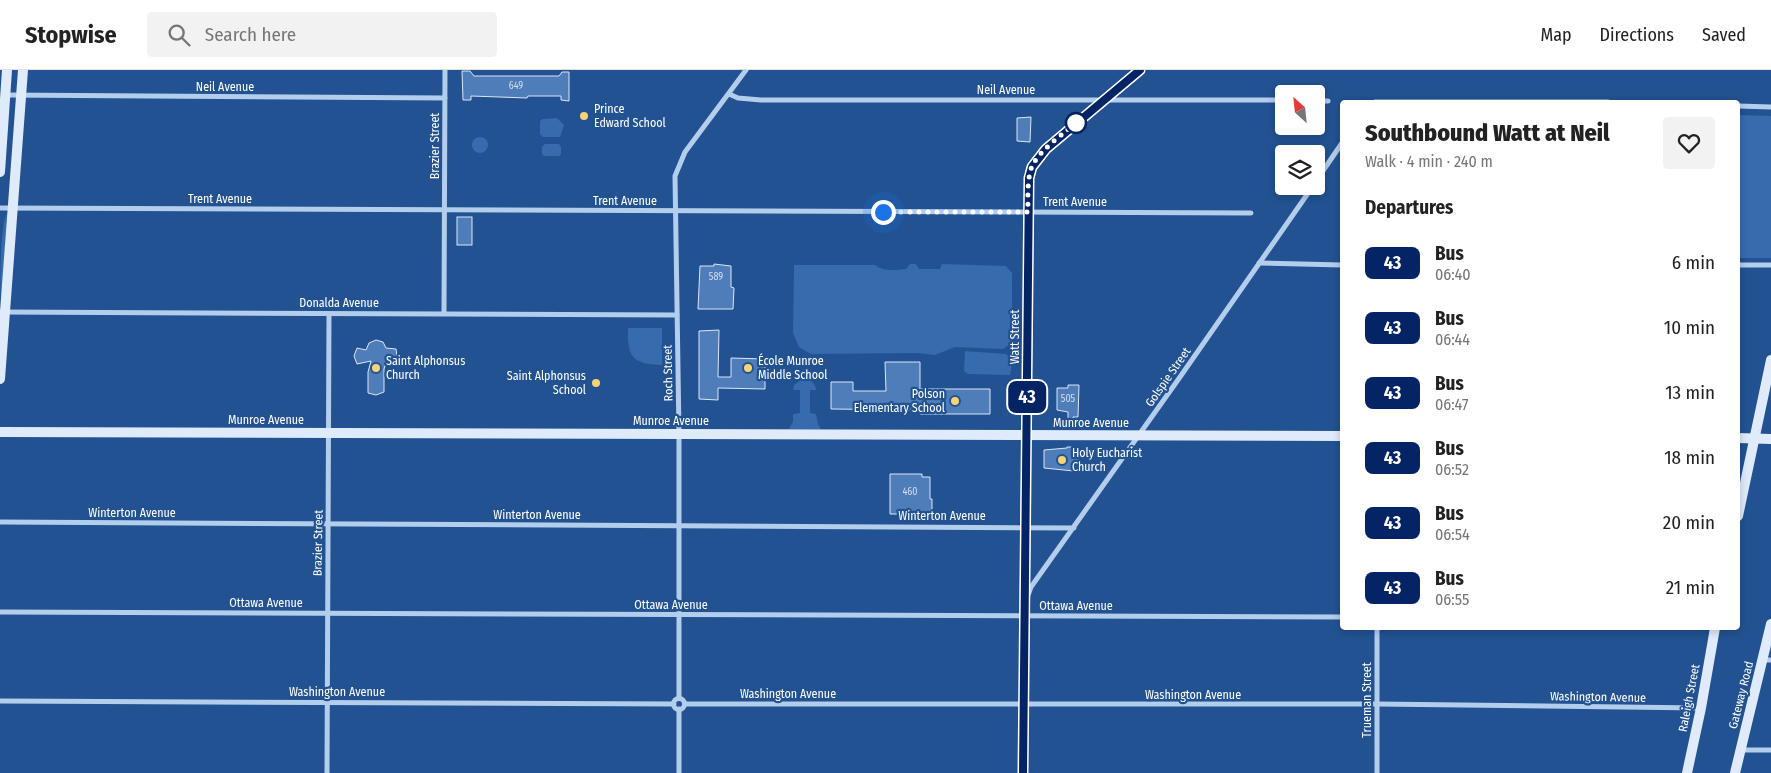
<!DOCTYPE html>
<meta charset="utf-8">
<style>
body{margin:0;font-family:"Fira Sans Condensed",sans-serif;background:#f2f2f2;color:#222;height:100vh;display:flex;flex-direction:column;font-size:19px;white-space:nowrap}
*{box-sizing:border-box;margin:0}
p{font-size:16px;color:#767676}
.icon{flex:none;width:28px;height:28px;fill:none;stroke:currentColor;stroke-width:2;stroke-linecap:round;stroke-linejoin:round}
.map{position:relative;flex:1;overflow:hidden}
.panel{position:absolute;left:1340px;top:30px;width:400px;height:530px;display:flex;flex-direction:column;background:#fff;border-radius:5px;box-shadow:0 2px 8px #0003}
.panel>*{flex:none}
.badge{padding:0 10px;border-radius:8px;font-size:18px;line-height:32px}
.needle{width:32px;rotate:333deg}
.buttons{position:absolute;left:1275px;top:15px;display:grid;gap:10px}
.buttons a{display:grid;place-items:center;width:50px;height:50px;border-radius:5px;background:#fff;box-shadow:0 2px 8px #0003;font-size:25px}
.you{position:absolute;width:25px;height:25px;margin:-12px;border:4px solid #fff;border-radius:50%;background:#1a73e8;box-shadow:0 0 0 8px #1a73e833}
.map>.badge{position:absolute;translate:-50% -50%;box-shadow:0 0 0 2px #fff}
h2{padding:0 25px;font-size:19px;line-height:45px}
.round{display:grid;place-items:center;flex:none;width:52px;height:52px;border-radius:5px;background:#f2f2f2}
.head{display:flex;align-items:center;justify-content:space-between;height:85px;padding:0 25px}
h1{font-size:24px;font-weight:800;line-height:38px}
ul{padding:0;list-style:none}
li{display:flex;align-items:center;gap:15px;height:65px;padding:0 25px}
li div{flex:1}
li b{display:block;font-size:19px}
li em{font-style:normal}
li .badge{min-width:55px;font-weight:700;text-align:center}
header{display:flex;align-items:center;gap:30px;box-sizing:border-box;height:70px;padding:0 25px;background:#fff;border-bottom:1px solid #e0e0e0}
header strong{font-size:24px}
nav{display:flex;gap:28px;margin-inline-start:auto;font-size:18px}
.search{width:350px;height:45px;background:#f2f2f2;display:flex;align-items:center;gap:12px;box-sizing:border-box;padding:0 18px;border-radius:5px;color:#767676;font-size:19px}
.map>svg:first-child{display:block}
</style>
<header>
<strong>Stopwise</strong>
<div class="search"><svg class="icon" aria-label="search" viewBox="0 0 24 24"><circle cx="10" cy="10" r="6"/><path d="M15 15l6 6"/></svg>Search here</div>
<nav><a>Map</a><a>Directions</a><a>Saved</a></nav>
</header>
<div class="map">
<svg width="1771" height="703" viewBox="0 0 1771 703">
<rect width="100%" height="100%" fill="#225291"/>
<g fill="#366bae">
<polygon points="1738,45 1771,46 1771,188 1738,188"/>
<polygon points="557,48 564,55 560,67 543,67 540,64 540,51 543,49"/>
<circle cx="480" cy="75" r="8"/>
<polygon points="545,74 559,74 561,77 561,84 559,86 544,86 542,84 542,77"/>
<path d="M 7,143 L 2,231 L 1,231 C 0,215 0,155 7,143 Z"/>
<path d="M 910,194 L 916,194 L 919,199 L 940,199 L 942,194 L 1006,196 L 1012,203 L 1012,266 L 1010,274 L 1003,279 L 955,277 L 935,285 L 917,283 L 811,284 L 799,277 L 793,263 L 794,195 L 875,195 C 883,202 896,200 906,199 Z"/>
<path d="M 628,258 L 662,258 L 662,295 C 632,294 627,287 628,258 Z"/>
<polygon points="965,281 1005,284 1013,288 1010,305 968,304 964,301"/>
<path d="M 804,308 C 811,309 815,313 816,320 L 810,320 L 810,343 L 816,344 L 818,354 L 821,359 L 789,359 L 793,352 L 793,344 L 800,343 L 800,320 L 793,320 L 794,315 Z"/>
</g>
<g fill="#4f7db9" stroke="#d9e7f9">
<polygon points="462,1 470,1 474,6 559,6 562,2 569,2 569,31 561,30 561,26 528,26 527,28 471,26 471,30 463,30"/>
<polygon points="1031,47 1030,72 1017,71 1017,48"/>
<rect x="457" y="147" width="15" height="28"/>
<polygon points="714,194 731,196 731,217 734,218 733,239 698,239 700,196 714,196"/>
<polygon points="719,260 718,307 731,307 731,288 765,289 765,319 718,318 718,330 699,329 699,261"/>
<polygon points="376,270 383,272 386,278 396,279 397,286 395,294 386,293 384,299 384,322 376,325 368,323 368,302 371,291 357,294 354,286 357,278 366,280 369,273"/>
<polygon points="885,292 920,292 920,319 990,319 990,344 920,344 920,340 831,339 831,312 853,312 853,321 886,321"/>
<polygon points="1068,315 1079,315 1078,347 1073,347 1073,351 1068,350 1068,342 1057,340 1057,318 1068,318"/>
<polygon points="1067,377 1074,377 1074,382 1079,387 1079,391 1074,396 1074,401 1044,398 1044,380 1067,378"/>
<polygon points="890,404 922,404 922,407 930,407 930,429 932,429 932,440 930,440 929,444 890,444"/>
</g>
<g fill="none" stroke-linecap="round" stroke-linejoin="round">
<g stroke="#b3cded" stroke-width="5">
<polyline points="729,24 738,28 761,30 1284,30"/>
<polyline points="6,25 445,28"/>
<polyline points="1316,31 1328,31"/>
<polyline points="1375,32 1608,32"/>
<polyline points="1738,36 1771,37"/>
<polyline points="1316,111 1342,73"/>
<polyline points="0,138 1251,143"/>
<polyline points="1259,193 1342,195"/>
<polyline points="1738,195 1771,195"/>
<polyline points="0,242 677,245"/>
<polyline points="444,243 445,0"/>
<polyline points="0,452 1074,458"/>
<polyline points="1028,525 1031,517 1180,307 1313,116"/>
<polyline points="0,542 1342,547"/>
<polyline points="1377,558 1377,703"/>
<polyline points="1763,590 1771,590"/>
<polyline points="679,628 679,363 675,106 685,82 746,0"/>
<circle cx="679" cy="634" r="5.5"/>
<polyline points="0,631 674,634"/>
<polyline points="685,634 1377,634 1701,638"/>
<polyline points="679,639 679,703"/>
<polyline points="1741,680 1771,680"/>
<polyline points="327,703 329,244"/>
</g>
<g stroke="#dfeafa" stroke-width="10">
<polyline points="0,102 7,0"/>
<polyline points="0,309 23,0"/>
<polyline points="0,362 1342,366"/>
<polyline points="1738,368 1771,369"/>
<polyline points="1738,446 1771,290"/>
<polyline points="1023,703 1029,108 1032,97 1046,79 1140,0"/>
<polyline points="1687,703 1701,638 1715,558"/>
<polyline points="1735,703 1771,554"/>
</g>
</g>
<g fill="none" stroke-linecap="round" stroke-linejoin="round">
<defs>
<polyline id="line" points="1023,703 1029,108 1032,97 1046,79 1140,0"/>
</defs>
<use href="#line" stroke="#fff" stroke-width="11"/>
<use href="#line" stroke="#052465" stroke-width="8"/>
<path stroke="#fff" stroke-width="5" stroke-dasharray="0 9" d="M 883,142 L 1028,142 C 1028,128 1027,112 1031,99 C 1037,81 1067,61 1081,49 L 1076,53"/>
</g>
<g fill="#f8d376" stroke="#225291" stroke-width="2">
<circle cx="584" cy="46" r="5"/>
<circle cx="376" cy="298" r="5"/>
<circle cx="748" cy="298" r="5"/>
<circle cx="596" cy="313" r="5"/>
<circle cx="955" cy="331" r="5"/>
<circle cx="1062" cy="390" r="5"/>
</g>
<circle fill="#fff" stroke="#052465" stroke-width="2.5" cx="1076" cy="53" r="10"/>
<g text-anchor="middle" dominant-baseline="central" stroke-width="4.5" stroke-linejoin="round" paint-order="stroke">
<g font-size="10" fill="#d3deee">
<text x="516" y="16">649</text>
<text x="716" y="207">589</text>
<text x="1068" y="329">505</text>
<text x="910" y="422">460</text>
</g>
<g font-size="12" fill="#fff" stroke="#225291">
<text x="225" y="17">Neil Avenue</text>
<text x="1006" y="20">Neil Avenue</text>
<text transform="translate(435 76) rotate(-90)">Brazier Street</text>
<text x="220" y="129">Trent Avenue</text>
<text x="625" y="131">Trent Avenue</text>
<text x="1075" y="132">Trent Avenue</text>
<text x="339" y="233">Donalda Avenue</text>
<text transform="translate(1015 267) rotate(-90)">Watt Street</text>
<text transform="translate(668 303) rotate(-91)">Roch Street</text>
<text transform="translate(1168 307) rotate(-55)">Golspie Street</text>
<text x="266" y="350">Munroe Avenue</text>
<text x="671" y="351">Munroe Avenue</text>
<text x="1091" y="353">Munroe Avenue</text>
<text x="132" y="443">Winterton Avenue</text>
<text x="537" y="445">Winterton Avenue</text>
<text x="942" y="446">Winterton Avenue</text>
<text transform="translate(318 473) rotate(-89)">Brazier Street</text>
<text x="266" y="533">Ottawa Avenue</text>
<text x="671" y="535">Ottawa Avenue</text>
<text x="1076" y="536">Ottawa Avenue</text>
<text x="337" y="622">Washington Avenue</text>
<text x="788" y="624">Washington Avenue</text>
<text x="1193" y="625">Washington Avenue</text>
<text transform="translate(1741 625) rotate(-76)">Gateway Road</text>
<text transform="translate(1598 627) rotate(1)">Washington Avenue</text>
<text transform="translate(1689 628) rotate(-79)">Raleigh Street</text>
<text transform="translate(1367 630) rotate(-90)">Trueman Street</text>
</g>
<g font-size="12" fill="#fff" stroke="#225291" text-anchor="start">
<text x="594" y="39">Prince<tspan x="594" dy="14">Edward School</tspan></text>
<text x="386" y="291">Saint Alphonsus<tspan x="386" dy="14">Church</tspan></text>
<text x="758" y="291">École Munroe<tspan x="758" dy="14">Middle School</tspan></text>
<text x="586" y="306" text-anchor="end">Saint Alphonsus<tspan x="586" dy="14">School</tspan></text>
<text x="945" y="324" text-anchor="end">Polson<tspan x="945" dy="14">Elementary School</tspan></text>
<text x="1072" y="383">Holy Eucharist<tspan x="1072" dy="14">Church</tspan></text>
</g>
</g>
</svg>
<div class="buttons">
<a><svg class="needle" viewBox="-14 -14 28 28"><path d="M0-13l5 13h-10z" fill="#e53935"/><path d="M0 13l5-13h-10z" fill="#767676"/></svg></a>
<a><svg class="icon" aria-label="layers" viewBox="0 0 24 24"><path d="M12 4l9 5-9 5-9-5zM3 14l9 5 9-5"/></svg></a>
</div>
<div class="you" style="left:883px;top:142px"></div>
<b class="badge" style="left:1027px;top:327px;background:#052465;color:#fff">43</b>
<section class="panel">
<div class="head"><div><h1>Southbound Watt at Neil</h1><p>Walk · 4 min · 240 m</p></div><a class="round"><svg class="icon" aria-label="heart" viewBox="0 0 24 24"><path d="M12 20l-8-8c-3-5 5-10 8-4 3-6 11-1 8 4z"/></svg></a></div>
<h2>Departures</h2>
<ul>
<li><span class="badge" style="background:#052465;color:#fff">43</span><div><b>Bus</b><p>06:40</p></div><em>6 min</em></li>
<li><span class="badge" style="background:#052465;color:#fff">43</span><div><b>Bus</b><p>06:44</p></div><em>10 min</em></li>
<li><span class="badge" style="background:#052465;color:#fff">43</span><div><b>Bus</b><p>06:47</p></div><em>13 min</em></li>
<li><span class="badge" style="background:#052465;color:#fff">43</span><div><b>Bus</b><p>06:52</p></div><em>18 min</em></li>
<li><span class="badge" style="background:#052465;color:#fff">43</span><div><b>Bus</b><p>06:54</p></div><em>20 min</em></li>
<li><span class="badge" style="background:#052465;color:#fff">43</span><div><b>Bus</b><p>06:55</p></div><em>21 min</em></li>
</ul>
</section>
</div>
